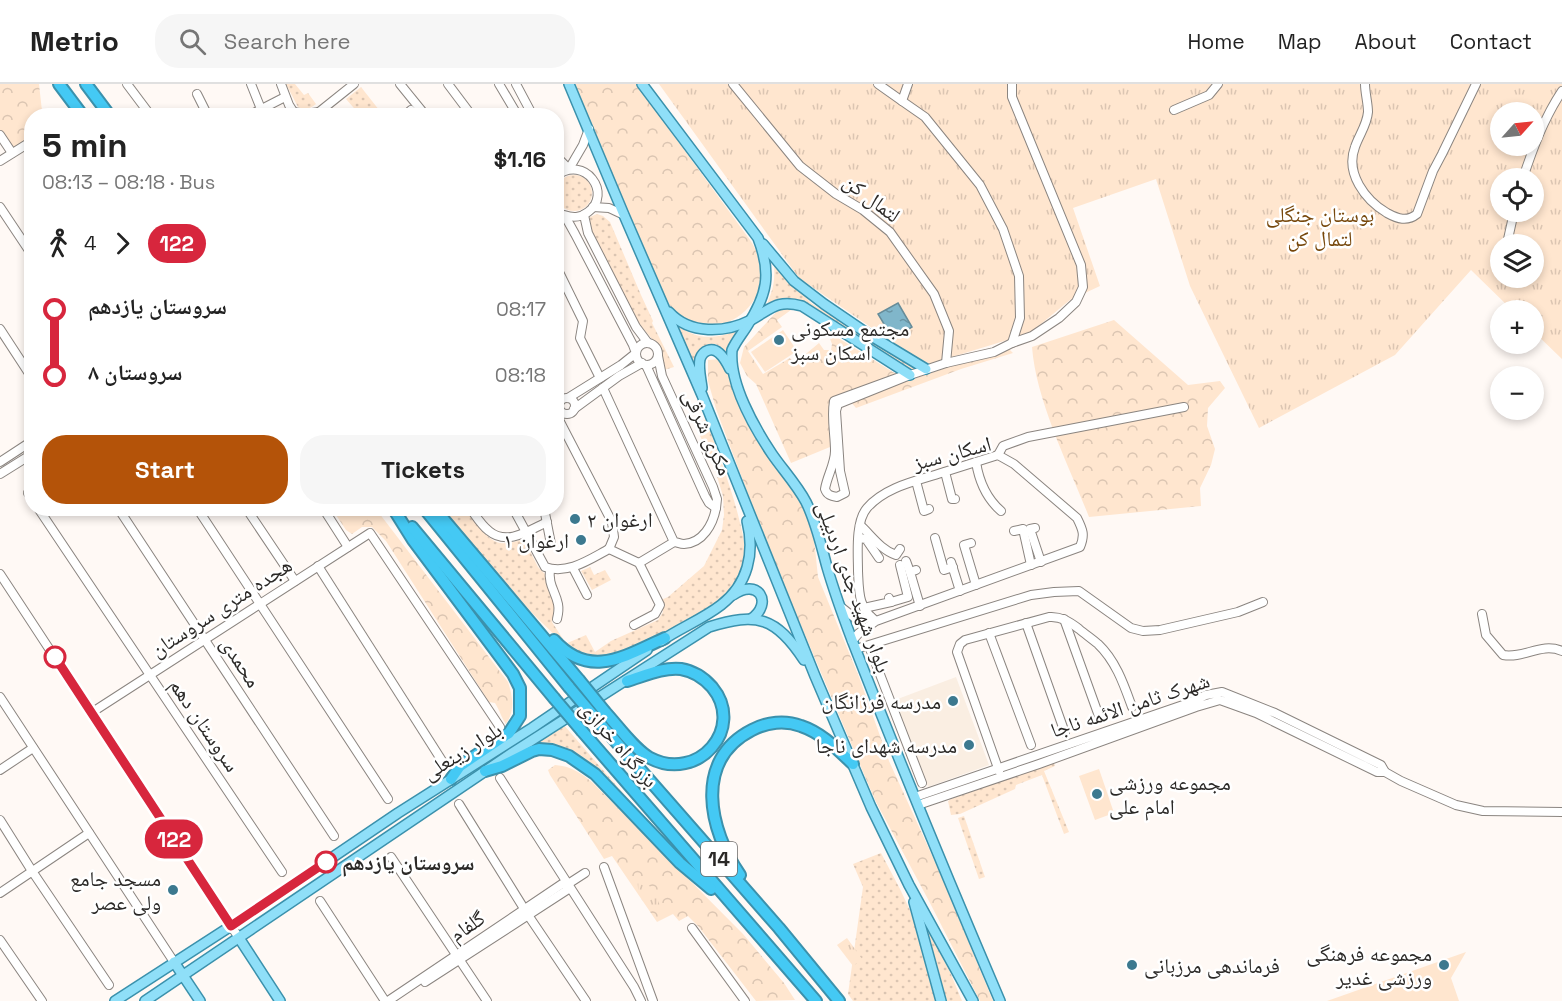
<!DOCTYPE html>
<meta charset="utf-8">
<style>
body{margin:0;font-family:"Space Grotesk","Noto Naskh Arabic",sans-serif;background:#f6f6f6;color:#222;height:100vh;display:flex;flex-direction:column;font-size:22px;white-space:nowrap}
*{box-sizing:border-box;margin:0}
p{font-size:20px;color:#767676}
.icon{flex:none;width:33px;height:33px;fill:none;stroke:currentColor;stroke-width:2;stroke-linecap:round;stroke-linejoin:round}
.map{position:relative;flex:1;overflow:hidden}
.sheet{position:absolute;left:24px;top:24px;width:540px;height:408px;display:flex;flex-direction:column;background:#fff;border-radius:24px;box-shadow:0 3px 9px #0003}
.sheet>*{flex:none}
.badge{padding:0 12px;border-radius:20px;font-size:21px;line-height:39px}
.needle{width:39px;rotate:63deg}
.fabs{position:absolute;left:1490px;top:18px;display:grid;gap:12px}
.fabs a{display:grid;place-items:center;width:54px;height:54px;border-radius:50%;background:#fff;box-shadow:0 3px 9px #0003;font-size:30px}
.map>.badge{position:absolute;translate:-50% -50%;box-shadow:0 0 0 3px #fff}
.legs{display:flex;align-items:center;gap:9px;height:66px;padding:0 18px;font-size:20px}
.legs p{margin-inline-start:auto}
.overview{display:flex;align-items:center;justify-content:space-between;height:102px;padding:0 18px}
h1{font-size:33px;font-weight:800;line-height:45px}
.cta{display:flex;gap:12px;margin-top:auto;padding:12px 18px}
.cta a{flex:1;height:69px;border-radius:24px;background:#b45309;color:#fff;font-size:24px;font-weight:800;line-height:69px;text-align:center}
.cta a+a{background:#f6f6f6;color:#222}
ul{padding:0 18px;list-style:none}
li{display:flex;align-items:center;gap:21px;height:66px;font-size:22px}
li i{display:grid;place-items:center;width:9px;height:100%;margin:0 8px;background:currentColor}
li i::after{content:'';width:15px;height:15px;margin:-8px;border:4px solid;border-radius:50%;background:#fff}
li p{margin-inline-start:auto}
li:first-child i{background:linear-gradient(#0000 50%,currentColor 0)}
li:last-child i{background:linear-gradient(currentColor 50%,#0000 0)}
header{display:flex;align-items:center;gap:36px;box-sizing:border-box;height:84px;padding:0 30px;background:#fff;border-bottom:2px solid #e0e0e0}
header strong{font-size:28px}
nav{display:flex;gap:33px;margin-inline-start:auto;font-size:21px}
.search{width:420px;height:54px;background:#f6f6f6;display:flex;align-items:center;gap:15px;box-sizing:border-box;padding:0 21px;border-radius:24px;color:#767676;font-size:22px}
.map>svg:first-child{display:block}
</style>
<header>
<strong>Metrio</strong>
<div class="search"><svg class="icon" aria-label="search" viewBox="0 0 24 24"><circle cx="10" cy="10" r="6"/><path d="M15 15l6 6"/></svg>Search here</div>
<nav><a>Home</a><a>Map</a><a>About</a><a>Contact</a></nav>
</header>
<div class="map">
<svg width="1562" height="917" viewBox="0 0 1562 917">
<defs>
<pattern id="grass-dots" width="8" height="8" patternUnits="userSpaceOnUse" patternTransform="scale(1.5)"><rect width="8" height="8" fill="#ffe6cf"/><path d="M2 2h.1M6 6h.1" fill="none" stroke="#dbc5b2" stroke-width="1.8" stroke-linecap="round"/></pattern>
<pattern id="forest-crowns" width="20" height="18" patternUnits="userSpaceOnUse" patternTransform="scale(1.5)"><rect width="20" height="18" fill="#ffe6cf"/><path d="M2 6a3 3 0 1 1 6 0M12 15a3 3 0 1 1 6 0" fill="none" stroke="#dbc5b2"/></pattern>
<pattern id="park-tufts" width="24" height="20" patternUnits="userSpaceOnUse" patternTransform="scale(1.5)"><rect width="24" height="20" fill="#ffe6cf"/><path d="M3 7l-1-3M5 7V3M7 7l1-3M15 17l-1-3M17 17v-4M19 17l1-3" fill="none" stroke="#dbc5b2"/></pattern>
<pattern id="water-ripples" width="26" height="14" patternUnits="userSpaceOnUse" patternTransform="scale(1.5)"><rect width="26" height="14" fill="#80b6ca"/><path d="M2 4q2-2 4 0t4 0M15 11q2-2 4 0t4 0" fill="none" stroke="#6994a4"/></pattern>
</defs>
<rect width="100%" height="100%" fill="#fff9f5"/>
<polygon fill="#faeee2" points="956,593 989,681 928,703 895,616"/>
<g fill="url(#grass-dots)">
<path d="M 286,0 L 295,0 L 304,11 L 308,9 L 316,20 C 310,25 305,26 298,23 Z"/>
<polygon points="361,3 383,31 360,31 346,15"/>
<circle cx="574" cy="109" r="18"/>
<polygon points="597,130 603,132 610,138 641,211 653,237 652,239 674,283 664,286 661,270 659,263 634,234 590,147 590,133"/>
<path d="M 774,178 L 811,219 L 918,285 L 912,287 L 809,222 L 789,214 L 767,220 C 774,204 775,195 774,178 Z"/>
<path d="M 672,237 C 692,255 711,257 736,247 L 727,263 L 727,271 L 722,264 L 716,260 L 703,262 L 696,270 L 696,281 Z"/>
<path d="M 706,335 C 718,370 732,404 740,439 C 743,451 746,463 744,475 C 742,487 736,500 728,508 C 709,528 626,574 599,573 C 587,573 575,567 565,560 L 586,551 L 595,568 L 611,557 L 658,536 L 663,528 L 661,516 L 668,513 L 704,482 L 722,446 L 724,431 L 723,412 L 715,386 L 698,347 L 698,341 Z"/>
<path d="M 440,425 L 466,425 C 474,435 485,456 500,459 C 508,460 517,457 524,455 L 538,483 L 545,490 L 555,519 L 552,538 L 563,555 L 563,559 L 533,530 Z"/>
<polygon points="590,483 594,491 605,486 611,496 592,506 581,487"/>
<polygon points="563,640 683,778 581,675 524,667"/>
<polygon points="1054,679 1055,682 1044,687 1069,748 1064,750 1042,691 1016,701 1015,705 960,730 951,731 948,717 951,715"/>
<polygon points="964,732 985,793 979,795 958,734"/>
<polygon points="881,769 900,805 915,837 935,917 853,917 848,910 863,803 853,780"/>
<polygon points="918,825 950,888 962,917 947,917"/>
</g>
<g fill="url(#forest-crowns)">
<polygon points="0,0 39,0 42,27 40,31 32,32 31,53 12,69 0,51"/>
<path d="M 576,0 L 636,0 L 750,156 C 788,213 720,268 675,228 C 670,222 666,215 662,209 L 577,7 Z"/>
<path d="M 790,224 L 791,226 L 777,236 L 782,243 L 748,267 L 763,290 L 790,274 L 795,279 L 819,259 L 824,266 L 831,266 L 832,260 L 827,247 L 896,290 L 831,315 C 827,331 833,347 830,363 L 791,379 L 756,300 L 747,292 L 740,279 L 744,263 L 779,225 Z"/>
<path d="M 1114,236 L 1188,301 L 1220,297 L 1225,304 L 1208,324 L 1207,342 L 1215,365 L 1211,381 L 1200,404 L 1201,422 L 1089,433 C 1069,382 1036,317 1032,263 Z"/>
<polygon points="1007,263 1013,269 961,285 856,324 850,317"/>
<polygon points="722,275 748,337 768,372 792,404 805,428 814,455 818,493 859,593 889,677 940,789 993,917 980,917 930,819 875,716 797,532 751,418 716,325 708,297 708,276"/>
<path d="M 332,425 L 376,425 L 508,598 C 513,613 515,627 506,640 C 501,633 500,627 495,619 L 489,618 L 386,457 L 372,443 L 362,443 L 352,450 L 346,446 Z"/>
<path d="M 555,681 C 571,682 581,689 593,699 L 743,850 L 784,899 L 795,916 L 756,917 L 698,842 L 688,832 L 679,837 L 673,830 L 657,838 L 612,772 L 604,775 L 550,691 L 548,686 Z"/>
</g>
<g fill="url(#park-tufts)" fill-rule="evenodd">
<path d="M 659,0 L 1562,0 L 1562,275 L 1533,247 L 1533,226 L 1512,226 L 1471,186 L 1395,271 L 1259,344 L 1190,202 L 1156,95 L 1073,124 L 1100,202 L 1070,216 L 1030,249 L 926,281 L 799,194 ZM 1500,28 L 1533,28 L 1533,62 L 1500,62 ZM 1500,94 L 1533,94 L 1533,128 L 1500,128 ZM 1500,160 L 1533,160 L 1533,194 L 1500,194 Z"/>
<path d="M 638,796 C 651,799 659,812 660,825 L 657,826 C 645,821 636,809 638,796 Z"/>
<polygon points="847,854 862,875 853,882 837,861"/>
</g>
<g fill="#ffe6cf">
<polygon points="783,246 797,267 765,288 751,268"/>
<polygon points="1099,685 1114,729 1095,736 1079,692"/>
<polygon points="1466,868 1451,894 1459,917 1327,917"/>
</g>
<polygon fill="url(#water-ripples)" stroke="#668c99" stroke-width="1.5" points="898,219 912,243 893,255 878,230"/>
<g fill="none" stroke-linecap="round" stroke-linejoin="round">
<defs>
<g id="minor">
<polyline points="127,0 151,32"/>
<polyline points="251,0 261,25 266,32"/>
<polyline points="281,0 289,21 296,32"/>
<polyline points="400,0 426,32"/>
<polyline points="448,0 472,32"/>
<polyline points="499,0 518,32"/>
<polyline points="516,0 533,32"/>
<polyline points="733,0 800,82 836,110 863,126 890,148 934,210 949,247 946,279"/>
<polyline points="878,0 902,17 908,0"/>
<path d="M 1365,0 C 1365,9 1368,19 1368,28 C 1367,41 1359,51 1355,63 C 1345,89 1365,116 1387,129 C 1398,135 1407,138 1417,130 L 1433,87 L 1442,70 L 1476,0"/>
<polyline points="197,10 208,32"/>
<polyline points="902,17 925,33 980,101 1003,145 1019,192 1020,234 1012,259"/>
<polyline points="1174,26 1209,11 1218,0"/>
<polyline points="293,28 306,30 319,28"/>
<polyline points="248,32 285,13"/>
<polyline points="317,32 319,28 354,0"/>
<polyline points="404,32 411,26"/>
<polyline points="0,51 12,69"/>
<polyline points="556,72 569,85 583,61 589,45"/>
<polyline points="0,77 32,57"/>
<path d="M 556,92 C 585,70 613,110 588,128 C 580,134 573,134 564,131"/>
<path d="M 1523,94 C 1533,64 1544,34 1562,7"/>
<polyline points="0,123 32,171"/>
<polyline points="593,123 609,124 624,131"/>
<polyline points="556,130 565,132 575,150 633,261 636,269 621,281 568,314"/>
<polyline points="584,131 588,149 636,243 648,259"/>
<polyline points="1508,155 1514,128"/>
<polyline points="556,182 583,237 580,254 600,294"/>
<polyline points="0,245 32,294"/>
<circle cx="647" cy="270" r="11"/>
<polyline points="646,281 705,412 709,419 716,424 717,415 713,403 662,292 658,272"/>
<path d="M 908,290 L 834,317 C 831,334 835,350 835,367 C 835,380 827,392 825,405 C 827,411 831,412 837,413 L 845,409 L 840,387 L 836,327 L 838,320 L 910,291 L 946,279 L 994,268 L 1012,259 L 1032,252 L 1059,234 L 1076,218 L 1083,203 L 1081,181 L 1012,13 L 1012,0"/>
<path d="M 603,304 L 674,458 C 677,458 680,460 684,460 C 703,459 713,440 716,424"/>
<circle cx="567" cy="322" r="8"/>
<polyline points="574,325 619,292 642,279"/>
<polyline points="556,330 612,438 614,453 609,465"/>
<polyline points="998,371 1003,362 1028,353 1184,323"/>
<polyline points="0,378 32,357"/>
<path d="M 976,378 C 979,397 986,414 1001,427"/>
<polyline points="945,388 952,415 955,415"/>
<polyline points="0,390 32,370"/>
<polyline points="916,397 924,427 929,425"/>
<polyline points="28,409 32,415"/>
<polyline points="38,424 282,788"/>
<polyline points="118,424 334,752"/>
<polyline points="197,424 388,715"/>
<polyline points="246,424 295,497"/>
<polyline points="323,424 348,463"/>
<path d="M 470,424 C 476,432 481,441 489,447 C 507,462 528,447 547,438"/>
<path d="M 513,424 L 545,483 C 568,491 590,475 609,465"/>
<polyline points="544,424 551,460"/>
<path d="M 860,441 C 871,451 881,466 896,471 L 900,465"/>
<polyline points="1035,444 1030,445 1041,478"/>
<polyline points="1014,447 1023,445 1031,481"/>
<polyline points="859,454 866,455 879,474"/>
<polyline points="935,454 944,486 953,483"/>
<polyline points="971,459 964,461 976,501"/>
<polyline points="609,465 639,479 660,521 655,530 634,541"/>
<polyline points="906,477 910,488"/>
<polyline points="951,478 960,507"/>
<polyline points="639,479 674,458"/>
<polyline points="318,482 444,680"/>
<polyline points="573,484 587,511"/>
<path d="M 550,485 C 548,501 555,506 558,520 C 559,525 558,531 557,535"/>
<polyline points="916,486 910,488 920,522"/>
<polyline points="0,490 239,854"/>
<polyline points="891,518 908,513 900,481"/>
<polyline points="841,523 856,535 871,533"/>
<polyline points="864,524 891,518 889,514"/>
<path d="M 1482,530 L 1486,551 L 1503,571 C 1524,575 1541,558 1562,567"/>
<polyline points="1064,535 1100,635"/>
<polyline points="1026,539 1065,649"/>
<polyline points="989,549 1031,661"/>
<path d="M 852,557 L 859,549 L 876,537 L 1080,463 C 1085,451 1083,446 1077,434 L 1014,380 L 998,371 C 979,377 960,383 941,389 C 916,397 885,403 867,424 C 855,438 858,470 858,487 C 859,508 858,524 876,537"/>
<polyline points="869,562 922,699"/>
<polyline points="856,565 1031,511 1054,508 1079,507 1131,544 1143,547 1160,546 1238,528 1263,518"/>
<polyline points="0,613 174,878"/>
<polyline points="91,629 370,449 500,643"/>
<polyline points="0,686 33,664"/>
<path d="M 999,687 L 957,568 L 960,560 L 965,556 L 1049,533 C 1061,532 1070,538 1079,545 C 1085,550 1092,555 1098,560 C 1116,577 1124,601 1132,623"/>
<polyline points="1385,688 1401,697 1456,721 1483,727 1562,728"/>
<polyline points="500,694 634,903 641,917"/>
<polyline points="915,713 1186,620 1206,611 1222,608 1275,629 1381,681 1385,688 1377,688 1256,629 1220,616 1196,623 1039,680 918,721"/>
<polyline points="459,720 528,831 586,917"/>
<polyline points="0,736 32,787 109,901"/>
<polyline points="391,773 487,917"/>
<polyline points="604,783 653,917"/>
<polyline points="0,809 89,749"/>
<polyline points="320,817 385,917"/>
<polyline points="692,844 745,917"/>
<polyline points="0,856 42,917"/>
<polyline points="425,898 567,806 568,800"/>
<polyline points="388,917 562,800 568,800 585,789"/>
</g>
<g id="major">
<polyline points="569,0 624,131 702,311 815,592 871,723 909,801 973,917"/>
<path d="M 642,0 L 758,154 C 772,190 767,211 747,242 C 742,250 736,257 732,266 C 729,299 754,343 772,370 C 783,386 797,401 806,418 C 816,438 821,461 827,483 C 834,507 843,532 852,556 C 899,677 949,798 1000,917"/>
<polyline points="763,160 794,197 824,220 868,250 926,285"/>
<path d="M 669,228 C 690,251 725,249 751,236 C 771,225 777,215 802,222 L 910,291"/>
<path d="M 702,304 C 701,295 698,284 700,275 C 703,266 712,263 719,269 C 724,273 727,279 730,285"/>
<path d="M 733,511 C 758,493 774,519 751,535"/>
<path d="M 661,557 C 680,544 703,535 721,521 C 748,500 755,469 747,437"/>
<polyline points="914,818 941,917"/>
<polyline points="239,854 280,917"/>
<polyline points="174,878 200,917"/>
<polyline points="115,917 231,842 398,729 532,644 647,566"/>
<path d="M 145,917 L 512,669 L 709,543 C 757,528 776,533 804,576"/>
</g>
<g id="highway">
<polyline points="59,0 83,32"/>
<polyline points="86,0 110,32"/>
<polyline points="393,424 413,456 513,590 520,604 520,632 509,649 460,682 451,695"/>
<polyline points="424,424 569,603"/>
<polyline points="434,424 500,502 579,596"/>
<polyline points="412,443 554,614"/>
<path d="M 554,556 C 590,596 625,572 665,554"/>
<path d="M 605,628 C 618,642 634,665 650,674 C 698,699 746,644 712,603 C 704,594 693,587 681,585 C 663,583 644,592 627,597"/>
<polyline points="596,635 779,844 839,917"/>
<polyline points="582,647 816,917"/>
<polyline points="485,687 502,682 532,667 539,665 552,666 569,672 595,690 680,779 711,805"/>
<path d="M 740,791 C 709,746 693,676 752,646 C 767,638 785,636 801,642 C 822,649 837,665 853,680"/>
</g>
</defs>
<use href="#minor" stroke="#8b8580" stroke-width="10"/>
<use href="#major" stroke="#3b91ac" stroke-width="12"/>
<use href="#highway" stroke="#3b91ac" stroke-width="14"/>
<use href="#minor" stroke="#fff" stroke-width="8"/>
<use href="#major" stroke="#8fdff8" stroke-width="9"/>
<use href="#highway" stroke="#44c9f4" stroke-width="10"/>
<defs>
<g id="highway-bridge">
<polyline points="579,596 605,628"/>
<polyline points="569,603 596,635"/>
<polyline points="554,614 582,647"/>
</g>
</defs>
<use href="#highway-bridge" stroke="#3b91ac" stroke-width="14" stroke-linecap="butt"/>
<use href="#highway-bridge" stroke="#44c9f4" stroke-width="10"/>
</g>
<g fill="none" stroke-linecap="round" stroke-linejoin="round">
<defs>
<polyline id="line-1" points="55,573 231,842 326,778"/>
</defs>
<use href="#line-1" stroke="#fff" stroke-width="14"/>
<use href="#line-1" stroke="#d7263d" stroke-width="9"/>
</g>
<g fill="#3c798f" stroke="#fff" stroke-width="2">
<circle cx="779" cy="256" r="6"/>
<circle cx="575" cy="435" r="6"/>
<circle cx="581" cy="456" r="6"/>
<circle cx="953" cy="617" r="6"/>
<circle cx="969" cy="661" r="6"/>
<circle cx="1097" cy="710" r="6"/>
<circle cx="173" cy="806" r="6"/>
<circle cx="1132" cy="881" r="6"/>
<circle cx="1444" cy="881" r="6"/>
</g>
<g fill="#fff" stroke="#d7263d" stroke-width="3">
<circle cx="55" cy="573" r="10"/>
<circle cx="326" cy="778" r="10"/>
</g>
<g text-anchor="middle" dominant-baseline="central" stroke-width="5" stroke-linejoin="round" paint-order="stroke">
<rect fill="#fff" stroke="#6b6968" stroke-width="1.5" x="701" y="758" width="36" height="34" rx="4.5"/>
<g font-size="20" font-weight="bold" fill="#2b2927">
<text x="719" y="775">14</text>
</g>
<g font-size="21" fill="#2b2927" stroke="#fff">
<text transform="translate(872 114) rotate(37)">لتمال کن</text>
<text transform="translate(708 348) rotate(66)">مکری شرقی</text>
<text transform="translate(952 369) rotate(-15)">اسکان سبز</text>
<text transform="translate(854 503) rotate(70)">بلوار شهید جدی اردبیلی</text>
<text transform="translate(221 523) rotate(-33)">هجده متری سروستان</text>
<text transform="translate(241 578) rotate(57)">محمدی</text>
<text transform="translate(1130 621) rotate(-18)">شهرک ثامن الائمه ناجا</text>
<text transform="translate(205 641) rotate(56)">سروستان دهم</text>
<text transform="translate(619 660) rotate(49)">بزرگراه خرازی</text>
<text transform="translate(462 667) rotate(-32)">بلوار زینعلی</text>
<text transform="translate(467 842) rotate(-34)">گلفام</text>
</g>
<g font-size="21" fill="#76470b" stroke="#fff">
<text x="1320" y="130">بوستان جنگلی<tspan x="1320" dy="24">لتمال کن</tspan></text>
</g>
<g font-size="21" fill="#2b2927" stroke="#fff" text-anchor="end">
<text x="791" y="244" text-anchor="start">مجتمع مسکونی<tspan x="791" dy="24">اسکان سبز</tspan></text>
<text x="587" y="435" text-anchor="start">ارغوان ۲</text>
<text x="569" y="456">ارغوان ۱</text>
<text x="941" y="617">مدرسه فرزانگان</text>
<text x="957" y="661">مدرسه شهدای ناجا</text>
<text x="1109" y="698" text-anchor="start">مجموعه ورزشی<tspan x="1109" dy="24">امام علی</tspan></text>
<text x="161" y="794">مسجد جامع<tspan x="161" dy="24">ولی عصر</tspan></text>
<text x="1432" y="869">مجموعه فرهنگی<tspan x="1432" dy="24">ورزشی غدیر</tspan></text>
<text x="1144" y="881" text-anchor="start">فرماندهی مرزبانی</text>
</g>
<g font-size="21" font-weight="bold" fill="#2b2927" stroke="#fff" text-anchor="start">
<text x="342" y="778">سروستان یازدهم</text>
</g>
</g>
</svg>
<div class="fabs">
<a><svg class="needle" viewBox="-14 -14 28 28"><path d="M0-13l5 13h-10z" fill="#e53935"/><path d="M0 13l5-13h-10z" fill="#767676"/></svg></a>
<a><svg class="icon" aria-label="locate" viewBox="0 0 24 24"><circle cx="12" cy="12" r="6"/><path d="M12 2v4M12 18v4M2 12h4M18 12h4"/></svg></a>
<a><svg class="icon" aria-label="layers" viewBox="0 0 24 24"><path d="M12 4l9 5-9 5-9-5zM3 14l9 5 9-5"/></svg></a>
<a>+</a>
<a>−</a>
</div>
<b class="badge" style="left:174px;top:755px;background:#d7263d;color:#fff">122</b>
<section class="sheet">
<div class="overview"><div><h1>5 min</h1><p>08:13 – 08:18 · Bus</p></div><b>$1.16</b></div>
<div class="legs"><svg class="icon" aria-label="walk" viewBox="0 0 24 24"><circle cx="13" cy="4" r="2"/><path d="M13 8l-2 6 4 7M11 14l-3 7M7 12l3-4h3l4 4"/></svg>4<svg class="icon" aria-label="forward" viewBox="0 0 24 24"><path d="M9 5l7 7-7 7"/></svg><b class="badge" style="background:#d7263d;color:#fff">122</b></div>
<ul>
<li><i style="color:#d7263d"></i><b>سروستان یازدهم</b><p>08:17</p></li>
<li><i style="color:#d7263d"></i><b>سروستان ٨</b><p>08:18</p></li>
</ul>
<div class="cta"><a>Start</a><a>Tickets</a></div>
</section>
</div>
